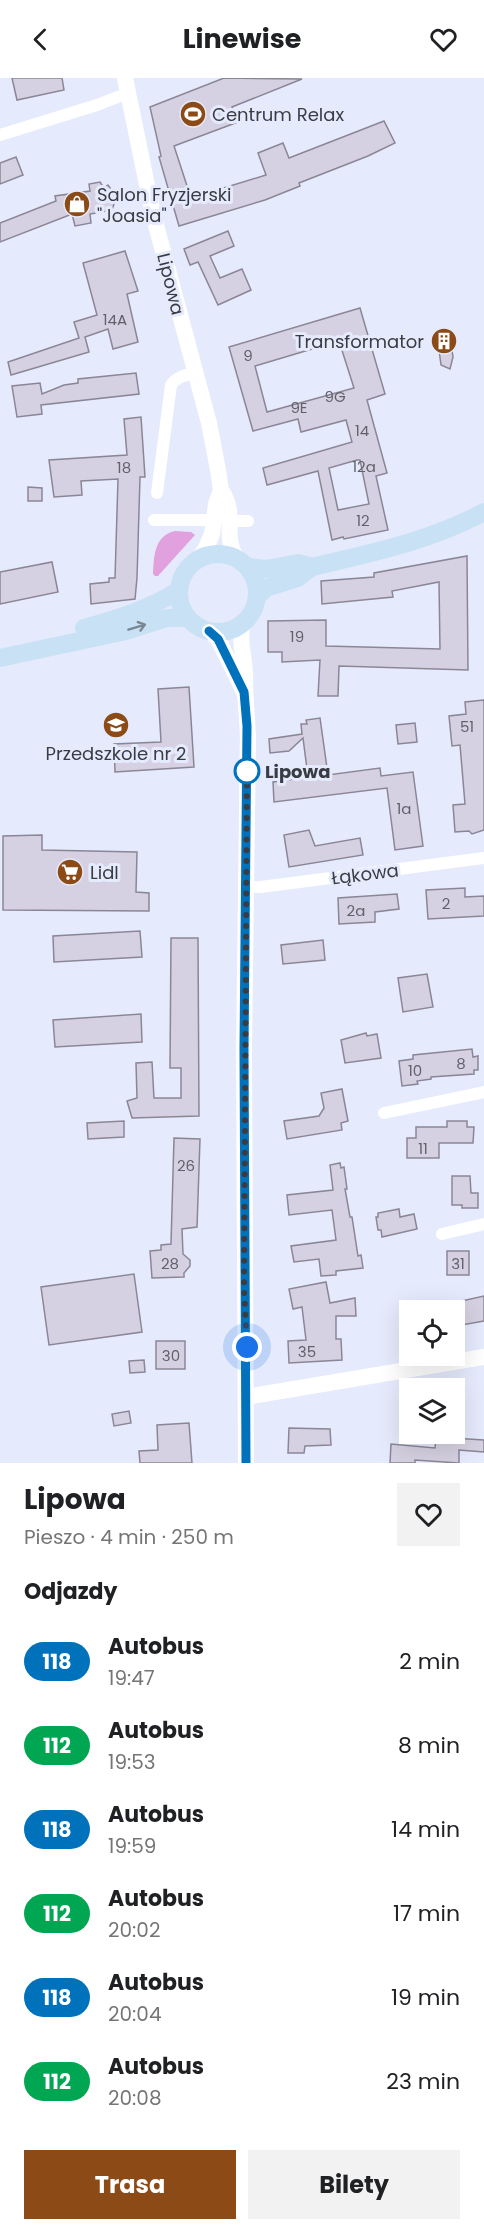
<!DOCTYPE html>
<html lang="pl">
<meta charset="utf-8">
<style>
body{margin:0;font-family:Poppins,sans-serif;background:#f2f2f2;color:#202124;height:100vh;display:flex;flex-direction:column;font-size:22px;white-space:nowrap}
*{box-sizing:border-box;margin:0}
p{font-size:20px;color:#757577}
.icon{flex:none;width:33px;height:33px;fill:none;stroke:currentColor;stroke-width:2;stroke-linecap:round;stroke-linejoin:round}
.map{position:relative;height:1385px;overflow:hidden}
.details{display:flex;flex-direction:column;background:#fff;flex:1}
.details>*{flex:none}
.badge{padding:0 12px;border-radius:20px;font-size:21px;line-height:39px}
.tools{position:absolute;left:399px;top:1222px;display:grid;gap:12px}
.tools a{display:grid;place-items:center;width:66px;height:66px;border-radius:0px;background:#fff;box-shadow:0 6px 24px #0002;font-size:30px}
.you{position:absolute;width:30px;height:30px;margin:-15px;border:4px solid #fff;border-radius:50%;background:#1a73e8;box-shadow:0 0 0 9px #1a73e833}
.map>.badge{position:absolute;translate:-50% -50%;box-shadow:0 0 0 3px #fff}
h2{padding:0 24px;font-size:22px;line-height:54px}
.round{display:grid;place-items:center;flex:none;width:63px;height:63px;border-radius:0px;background:#f2f2f2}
.overview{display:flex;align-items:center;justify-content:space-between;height:102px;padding:0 24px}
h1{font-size:28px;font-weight:700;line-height:45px}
.action{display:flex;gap:12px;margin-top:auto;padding:12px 24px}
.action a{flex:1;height:69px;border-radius:0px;background:#8b4a16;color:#fff;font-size:24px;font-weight:700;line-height:69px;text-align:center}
.action a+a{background:#f2f2f2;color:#202124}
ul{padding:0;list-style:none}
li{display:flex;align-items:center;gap:18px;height:84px;padding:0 24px}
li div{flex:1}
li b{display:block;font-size:22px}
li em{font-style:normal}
li .badge{min-width:66px;font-weight:700;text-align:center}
header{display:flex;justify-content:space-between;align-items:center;height:78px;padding:0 24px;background:#fff;font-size:27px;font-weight:700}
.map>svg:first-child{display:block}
</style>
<header><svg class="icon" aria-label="back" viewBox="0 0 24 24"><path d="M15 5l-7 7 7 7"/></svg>Linewise<svg class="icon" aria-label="heart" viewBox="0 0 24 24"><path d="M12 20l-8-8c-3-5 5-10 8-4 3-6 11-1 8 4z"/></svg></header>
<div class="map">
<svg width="484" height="1385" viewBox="0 0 484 1385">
<rect width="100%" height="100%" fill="#e5ebfc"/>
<path fill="#e1a1de" d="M 175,453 L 191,454 L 195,457 L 158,498 L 155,498 L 153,496 C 154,478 154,458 175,453 Z"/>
<g fill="#d6d1e2" stroke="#8b8696" stroke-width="1.5" fill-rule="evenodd">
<polygon points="12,0 62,0 64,12 17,22"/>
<polygon points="224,0 302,1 232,29 238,44 174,68 191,120 266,97 258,75 283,65 289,80 384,43 395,65 368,78 299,105 300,108 265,122 179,148 159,79 161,78 150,29"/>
<polygon points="16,79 23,97 0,106 0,85"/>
<polygon points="100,104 104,110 108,107 114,115 115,123 112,132 90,136 91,145 75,148 72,136 0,164 0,145 56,123 55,118 90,113 89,106"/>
<polygon points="228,153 234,168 210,178 220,200 242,191 251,212 218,227 198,184 190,187 184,171"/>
<polygon points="125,173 138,213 127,216 138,264 113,271 108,251 85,259 89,274 11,297 8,284 79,260 74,244 97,237 83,185"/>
<path d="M 360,230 L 385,316 L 367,322 L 387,395 L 376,398 L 388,452 L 344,461 L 343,459 L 332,462 L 318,393 L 267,407 L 263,390 L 352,364 L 346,342 L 301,354 L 298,341 L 253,353 L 229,269 ZM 339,263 L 354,310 L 267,334 L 255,288 ZM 357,382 L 360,382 L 369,426 L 338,432 L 329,390 Z"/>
<polygon points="449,254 453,279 450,291 441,287 437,257"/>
<polygon points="136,295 139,316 41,327 42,336 17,339 12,308 40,305 42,316 64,307 78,305 78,301"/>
<polygon points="141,339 145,399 140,399 137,500 135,521 91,526 90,506 109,504 109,500 115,500 118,401 81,403 82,417 54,419 49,382 127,377 124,341"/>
<polygon points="28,409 42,410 42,423 28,423"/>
<polygon points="467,478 468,592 339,588 338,618 318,618 320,582 282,584 282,574 268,574 268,543 326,542 326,568 440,571 439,504 392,513 393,519 322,526 321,503 374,499 374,495"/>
<polygon points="52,484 58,514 0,526 0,494"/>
<polygon points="189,609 194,689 115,694 114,666 161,664 158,611"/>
<polygon points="484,622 484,752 472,756 469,753 455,754 453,727 465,726 460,667 452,668 449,638 466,636 465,624"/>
<polygon points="320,640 328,697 380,690 381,698 413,694 423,768 395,772 387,710 274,724 273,704 308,699 303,660 289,673 270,675 269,661 302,656 301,646 307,646 306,642"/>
<polygon points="415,645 417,664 398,666 396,647"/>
<polygon points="309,752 315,768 360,760 363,777 289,789 284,757"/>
<polygon points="42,757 42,772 137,774 136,814 149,815 149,833 3,832 3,758"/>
<polygon points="465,810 465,819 484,818 484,838 428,841 426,812"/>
<polygon points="397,816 399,831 375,834 375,844 339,846 338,820"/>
<polygon points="140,853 142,879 54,884 53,858"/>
<polygon points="171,860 198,860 199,1038 132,1040 127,1023 137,1020 136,985 152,984 154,1020 181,1020 181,990 170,990"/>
<polygon points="323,862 325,882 283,886 281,867"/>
<polygon points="427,896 433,929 403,934 398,900"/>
<polygon points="141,936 142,964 55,969 53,942"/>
<polygon points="366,955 367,958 377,956 381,980 345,985 341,962"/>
<polygon points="472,971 473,979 478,978 478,992 474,992 474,996 431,999 431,1001 417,1003 418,1006 402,1008 399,983 413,981 413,977"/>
<polygon points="342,1011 348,1043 341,1045 342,1052 287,1061 284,1043 319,1038 324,1030 321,1015"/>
<polygon points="124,1043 124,1059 88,1061 87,1045"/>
<polygon points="447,1043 467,1043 467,1049 474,1049 473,1065 439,1065 439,1080 407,1080 407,1060 416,1060 416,1049 447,1049"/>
<polygon points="174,1060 200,1061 197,1149 182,1151 183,1176 190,1182 190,1188 184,1195 184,1199 152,1200 150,1173 161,1172 161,1167 171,1166"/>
<polygon points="340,1085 341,1090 344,1089 347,1111 345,1111 350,1139 352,1139 358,1178 361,1177 363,1190 336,1193 336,1197 321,1198 319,1181 294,1184 291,1168 336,1162 332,1132 289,1137 287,1117 333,1112 330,1087"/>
<polygon points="452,1098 470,1098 471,1115 478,1115 478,1130 462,1130 462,1127 452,1127"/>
<polygon points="399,1131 400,1139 414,1136 417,1151 382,1159 381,1152 378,1152 376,1139 378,1139 378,1135"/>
<rect x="447" y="1173" width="22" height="24"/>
<polygon points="134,1196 142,1254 49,1267 41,1209"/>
<polygon points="326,1204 330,1225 355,1220 356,1238 336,1238 336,1261 341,1261 342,1282 289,1285 288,1263 306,1262 302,1229 293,1231 289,1211"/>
<polygon points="484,1218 484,1243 462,1247 457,1224"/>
<rect x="156" y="1263" width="29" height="28"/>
<polygon points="144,1282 145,1294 130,1295 129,1283"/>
<polygon points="129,1333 131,1345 114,1348 112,1336"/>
<polygon points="189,1345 192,1385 140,1385 139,1373 158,1372 157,1347"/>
<polygon points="289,1350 330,1351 331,1367 305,1368 304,1375 288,1375"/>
<polygon points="436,1359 484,1362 484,1374 459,1372 459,1385 415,1382 415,1385 390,1385 391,1366 435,1370"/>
</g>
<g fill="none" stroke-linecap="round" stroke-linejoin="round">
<g stroke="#fff" stroke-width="12">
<polyline points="0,57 97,27 128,15"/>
<path d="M 157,415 L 171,307 C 176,299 186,297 194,295"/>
<polyline points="154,442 209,442"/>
<polyline points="234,443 248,443"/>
<polyline points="246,809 261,809 484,780"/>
<polyline points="384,1035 484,1014"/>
<polyline points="442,1156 484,1146"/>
</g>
<g stroke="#fff" stroke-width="16">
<polyline points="125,0 153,136 209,345 218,392 221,412 216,426 212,456 206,470 199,480"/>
<path d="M 221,412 C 238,436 222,457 236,479"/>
<path d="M 243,545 C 238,563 245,579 245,597 C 245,618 247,638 248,659 L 244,971 L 246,1385"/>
<polyline points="209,553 218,561 244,614"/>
<polyline points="246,1319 484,1279"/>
</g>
<g stroke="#c8e1f5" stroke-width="18">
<circle cx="218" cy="515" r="39"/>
<polyline points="248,489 266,491 298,485 312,489"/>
<path d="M 257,519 L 266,510 L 298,500 L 312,489 C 371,475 430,463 484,434"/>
<path d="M 84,550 C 117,541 150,531 179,512"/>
<polyline points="0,580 126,553 167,540 188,540"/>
</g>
</g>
<defs><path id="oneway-shaft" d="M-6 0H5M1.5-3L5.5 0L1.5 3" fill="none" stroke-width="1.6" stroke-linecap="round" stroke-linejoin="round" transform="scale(1.5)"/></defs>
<use stroke="#7a8693" href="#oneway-shaft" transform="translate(137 549) rotate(-17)"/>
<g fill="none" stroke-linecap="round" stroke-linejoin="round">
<defs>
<polyline id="line" points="209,553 218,561 244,614 247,648 244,971 246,1385"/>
</defs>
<use href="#line" stroke="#fff" stroke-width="14"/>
<use href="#line" stroke="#0072bc" stroke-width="9"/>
<polyline stroke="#3a3c43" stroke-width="6" stroke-dasharray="0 10.8" points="247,1269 244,1211 247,693"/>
</g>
<defs>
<symbol id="stadium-disc" viewBox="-11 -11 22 22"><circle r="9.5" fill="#8b4a16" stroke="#e5ebfc"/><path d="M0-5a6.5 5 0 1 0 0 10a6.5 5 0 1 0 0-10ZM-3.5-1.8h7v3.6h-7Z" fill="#fff"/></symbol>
<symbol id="shop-disc" viewBox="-11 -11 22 22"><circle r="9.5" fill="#8b4a16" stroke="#e5ebfc"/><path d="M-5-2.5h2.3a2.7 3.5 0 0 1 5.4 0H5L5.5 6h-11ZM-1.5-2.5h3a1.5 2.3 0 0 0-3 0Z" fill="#fff"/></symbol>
<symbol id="building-disc" viewBox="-11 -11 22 22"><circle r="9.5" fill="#8b4a16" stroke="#e5ebfc"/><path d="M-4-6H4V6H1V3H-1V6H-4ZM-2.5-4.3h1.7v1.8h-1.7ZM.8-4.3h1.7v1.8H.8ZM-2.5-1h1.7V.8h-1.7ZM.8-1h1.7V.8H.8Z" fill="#fff"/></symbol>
<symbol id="school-disc" viewBox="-11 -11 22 22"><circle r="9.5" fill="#8b4a16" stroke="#e5ebfc"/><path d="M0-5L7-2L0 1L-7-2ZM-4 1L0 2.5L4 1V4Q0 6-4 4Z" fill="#fff"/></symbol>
<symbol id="supermarket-disc" viewBox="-11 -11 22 22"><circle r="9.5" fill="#8b4a16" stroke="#e5ebfc"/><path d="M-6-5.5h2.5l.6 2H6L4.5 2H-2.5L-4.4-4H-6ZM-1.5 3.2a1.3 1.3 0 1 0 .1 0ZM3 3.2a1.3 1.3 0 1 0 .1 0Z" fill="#fff"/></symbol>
</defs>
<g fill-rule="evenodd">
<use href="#stadium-disc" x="178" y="21" width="30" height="30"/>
<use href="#shop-disc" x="62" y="111" width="30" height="30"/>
<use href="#building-disc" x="429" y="248" width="30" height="30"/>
<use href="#school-disc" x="101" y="632" width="30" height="30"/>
<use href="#supermarket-disc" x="55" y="779" width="30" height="30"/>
</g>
<circle fill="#fff" stroke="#0072bc" stroke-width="3" cx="247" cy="693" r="12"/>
<g text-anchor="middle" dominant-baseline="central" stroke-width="6" stroke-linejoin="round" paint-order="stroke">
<g font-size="15" fill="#61616b">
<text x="115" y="241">14A</text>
<text x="248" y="277">9</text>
<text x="335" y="318">9G</text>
<text x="299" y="329">9E</text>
<text x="362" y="352">14</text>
<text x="364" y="388">12a</text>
<text x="124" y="389">18</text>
<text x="363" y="442">12</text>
<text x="297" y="558">19</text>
<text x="467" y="648">51</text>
<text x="404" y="730">1a</text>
<text x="446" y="825">2</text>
<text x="356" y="832">2a</text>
<text x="461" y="985">8</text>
<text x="415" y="992">10</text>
<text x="423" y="1070">11</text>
<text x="186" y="1087">26</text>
<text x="170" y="1185">28</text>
<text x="458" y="1185">31</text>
<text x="307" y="1273">35</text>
<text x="171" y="1277">30</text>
</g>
<g font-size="18" fill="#3a3c43" stroke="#e5ebfc" text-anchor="start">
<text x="212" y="36">Centrum Relax</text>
<text x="97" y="116">Salon Fryzjerski<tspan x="97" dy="21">"Joasia"</tspan></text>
<text x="424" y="263" text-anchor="end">Transformator</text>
<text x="116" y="675" text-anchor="middle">Przedszkole nr 2</text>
<text x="90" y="794">Lidl</text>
</g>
<g font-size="18" fill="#3a3c43" stroke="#e5ebfc">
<text transform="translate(171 206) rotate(76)">Lipowa</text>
<text transform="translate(365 796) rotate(-7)">Łąkowa</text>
</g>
<g font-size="18" font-weight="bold" fill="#3a3c43" stroke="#e5ebfc" text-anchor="start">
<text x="265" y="693">Lipowa</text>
</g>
</g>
</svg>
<div class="tools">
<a><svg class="icon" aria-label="locate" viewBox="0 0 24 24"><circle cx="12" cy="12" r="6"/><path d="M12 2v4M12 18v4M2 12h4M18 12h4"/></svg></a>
<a><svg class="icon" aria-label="layers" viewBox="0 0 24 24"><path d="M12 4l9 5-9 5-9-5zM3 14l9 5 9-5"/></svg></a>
</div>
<div class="you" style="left:247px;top:1269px"></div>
</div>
<section class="details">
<div class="overview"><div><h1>Lipowa</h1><p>Pieszo · 4 min · 250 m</p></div><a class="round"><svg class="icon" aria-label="heart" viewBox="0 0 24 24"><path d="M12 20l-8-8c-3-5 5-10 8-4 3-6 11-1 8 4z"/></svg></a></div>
<h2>Odjazdy</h2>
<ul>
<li><span class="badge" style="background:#0072bc;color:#fff">118</span><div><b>Autobus</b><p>19:47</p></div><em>2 min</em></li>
<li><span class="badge" style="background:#00a651;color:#fff">112</span><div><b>Autobus</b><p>19:53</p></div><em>8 min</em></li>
<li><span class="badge" style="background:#0072bc;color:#fff">118</span><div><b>Autobus</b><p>19:59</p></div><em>14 min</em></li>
<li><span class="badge" style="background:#00a651;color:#fff">112</span><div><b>Autobus</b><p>20:02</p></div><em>17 min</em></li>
<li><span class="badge" style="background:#0072bc;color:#fff">118</span><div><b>Autobus</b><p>20:04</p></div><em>19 min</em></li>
<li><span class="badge" style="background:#00a651;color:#fff">112</span><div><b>Autobus</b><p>20:08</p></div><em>23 min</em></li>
</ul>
<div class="action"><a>Trasa</a><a>Bilety</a></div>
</section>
